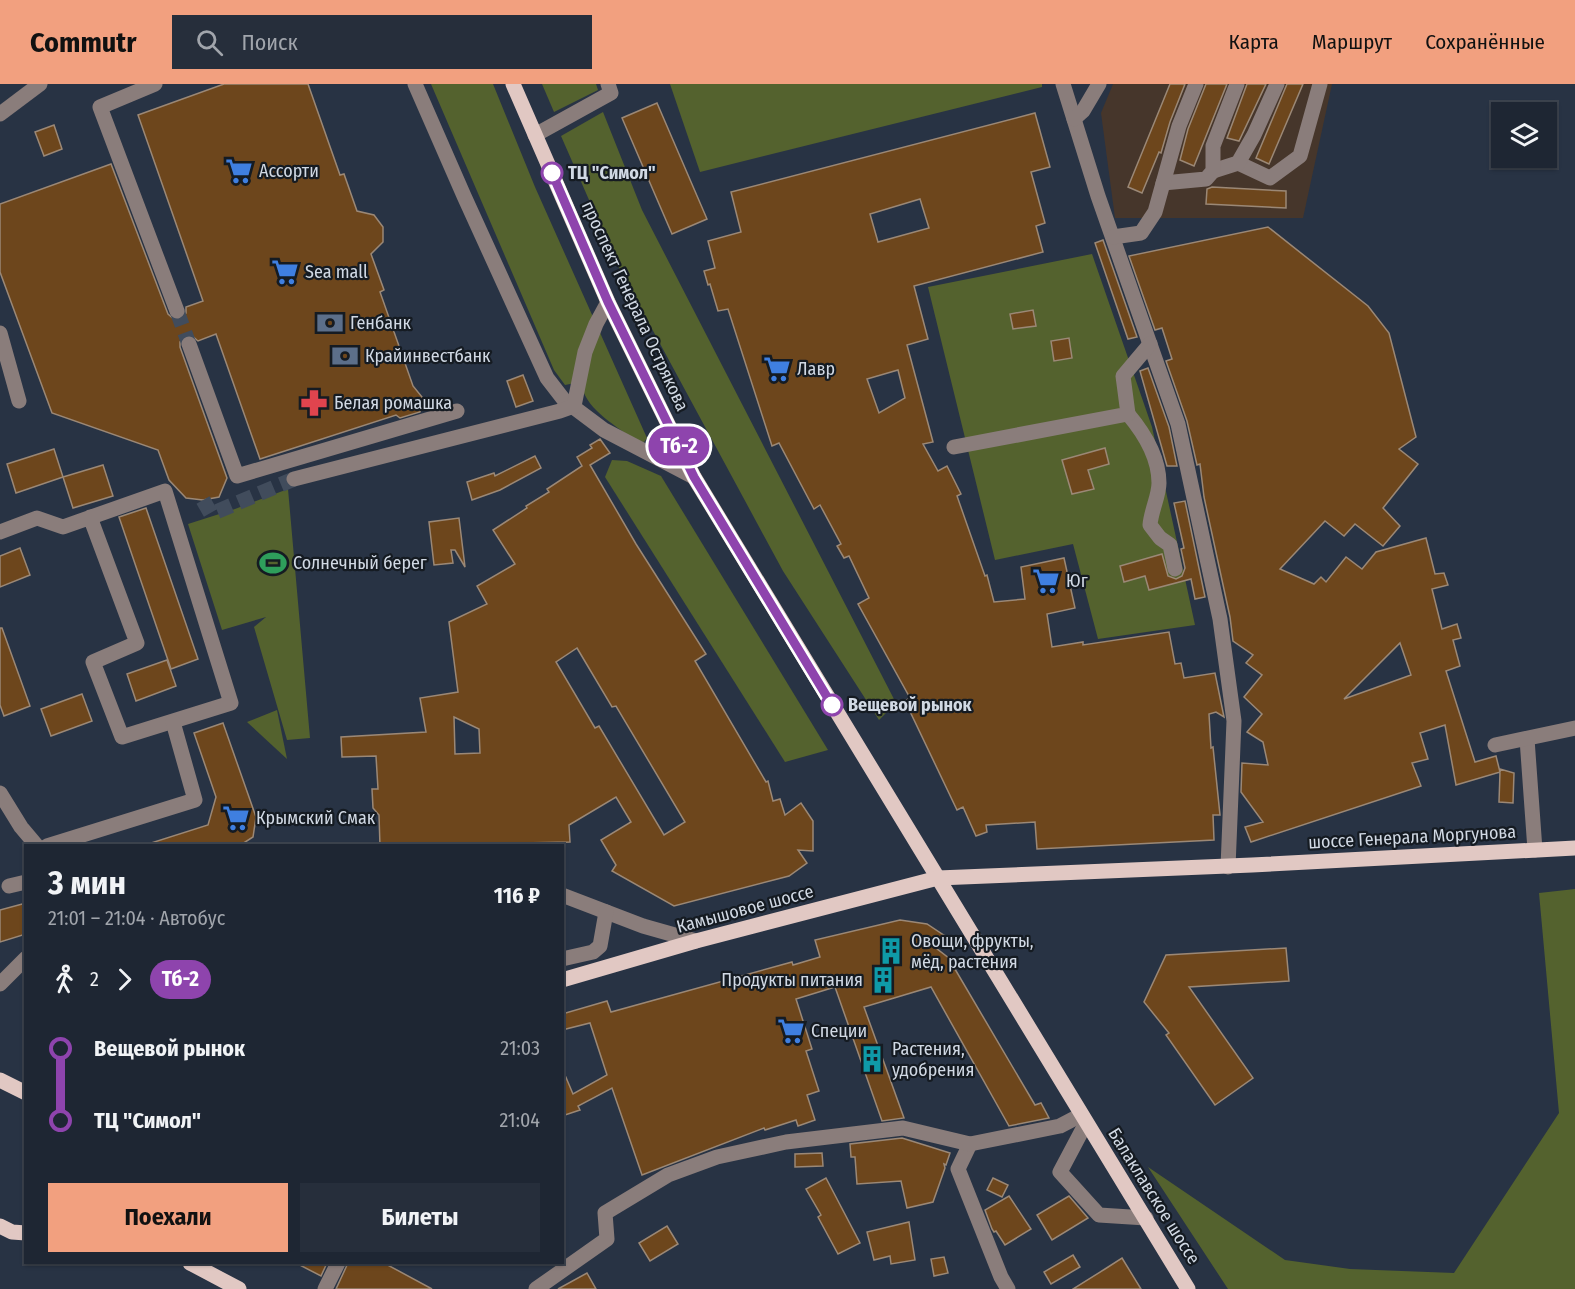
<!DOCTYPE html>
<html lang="ru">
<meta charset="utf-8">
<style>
body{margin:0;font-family:"Fira Sans Condensed",sans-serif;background:#262e3b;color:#f1f3f6;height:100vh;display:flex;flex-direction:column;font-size:22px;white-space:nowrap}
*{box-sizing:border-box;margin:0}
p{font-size:20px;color:#a1a5ac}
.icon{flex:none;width:33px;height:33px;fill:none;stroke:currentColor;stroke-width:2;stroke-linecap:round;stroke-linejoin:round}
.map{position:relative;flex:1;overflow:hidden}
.panel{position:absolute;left:24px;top:760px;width:540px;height:420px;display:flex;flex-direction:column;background:#1e2633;border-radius:0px;box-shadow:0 2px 4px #0004,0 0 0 2px #3c434e}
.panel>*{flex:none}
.badge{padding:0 12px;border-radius:20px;font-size:21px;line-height:39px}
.buttons{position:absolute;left:1491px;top:18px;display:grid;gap:12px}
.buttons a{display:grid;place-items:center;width:66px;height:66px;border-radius:0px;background:#1e2633;box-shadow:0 2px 4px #0004,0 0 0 2px #3c434e;font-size:30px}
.map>.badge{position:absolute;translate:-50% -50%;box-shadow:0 0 0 3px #fff}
.legs{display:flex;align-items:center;gap:9px;height:66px;padding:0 24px;font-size:20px}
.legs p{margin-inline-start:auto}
.head{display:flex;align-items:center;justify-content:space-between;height:102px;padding:0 24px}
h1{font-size:33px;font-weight:700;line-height:45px}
.action{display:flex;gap:12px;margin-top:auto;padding:12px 24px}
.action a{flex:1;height:69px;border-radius:0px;background:#f2a07f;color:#111;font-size:24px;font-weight:700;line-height:69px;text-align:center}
.action a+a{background:#262e3b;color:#f1f3f6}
ul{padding:0 24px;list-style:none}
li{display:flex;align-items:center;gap:21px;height:72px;font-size:22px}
li i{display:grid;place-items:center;width:9px;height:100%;margin:0 8px;background:currentColor}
li i::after{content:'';width:15px;height:15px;margin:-8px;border:4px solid;border-radius:50%;background:#1e2633}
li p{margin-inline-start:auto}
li:first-child i{background:linear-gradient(#0000 50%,currentColor 0)}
li:last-child i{background:linear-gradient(currentColor 50%,#0000 0)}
header{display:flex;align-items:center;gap:36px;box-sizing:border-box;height:84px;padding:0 30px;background:#f2a07f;color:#111}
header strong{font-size:28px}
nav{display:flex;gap:33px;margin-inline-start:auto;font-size:21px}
.search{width:420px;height:54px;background:#262e3b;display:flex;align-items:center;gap:15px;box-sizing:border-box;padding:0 21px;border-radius:0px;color:#a1a5ac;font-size:22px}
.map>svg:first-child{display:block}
</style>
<header>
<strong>Commutr</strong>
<div class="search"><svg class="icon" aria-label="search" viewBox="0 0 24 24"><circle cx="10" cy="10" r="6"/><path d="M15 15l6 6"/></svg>Поиск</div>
<nav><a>Карта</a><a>Маршрут</a><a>Сохранённые</a></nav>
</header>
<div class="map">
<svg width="1575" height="1205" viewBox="0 0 1575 1205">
<rect width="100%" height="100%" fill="#283344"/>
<polygon fill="#46362b" points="1113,0 1332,0 1303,134 1115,134 1101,29"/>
<g fill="#54622e">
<path d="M 431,0 L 493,0 L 535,103 L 647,354 L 644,358 L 636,357 C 618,343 587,326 582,303 L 575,299 L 565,301 L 554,286 Z"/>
<polygon points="542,0 596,0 598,6 554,28"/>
<polygon points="670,0 1042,0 1042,3 700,88"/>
<polygon points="603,28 642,126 896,619 879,636 783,487 618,182 561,52"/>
<polygon points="1092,170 1152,343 1195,541 1098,555 1073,460 995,476 928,203"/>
<polygon points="612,376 627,377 661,392 828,666 785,678 605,393"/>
<polygon points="288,405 310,654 287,656 254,543 266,533 222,546 188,440 235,425"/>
<polygon points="277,626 287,675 247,638"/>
<polygon points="1575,805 1575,1205 1228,1205 1148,1083 1285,1176 1350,1185 1454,1189 1559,1029 1539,809"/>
</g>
<g fill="#6d461c" stroke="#9b8876" stroke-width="1.5" fill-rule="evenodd">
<polygon points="224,0 308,0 340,91 344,90 357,127 374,131 383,143 383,158 371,170 384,206 380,208 413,302 422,313 423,319 420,328 400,334 396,331 260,375 216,250 198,257 191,251 185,251 180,258 180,263 227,394 219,413 203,416 186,414 169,396 158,366 52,329 0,188 0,120 111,80 168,230 175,236 181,236 186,229 186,223 203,217 138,31"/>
<polygon points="1170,0 1185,0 1170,38 1161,69 1159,68 1142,109 1128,103"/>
<polygon points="1206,0 1227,0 1194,82 1180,76 1188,45"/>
<polygon points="1247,0 1266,0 1239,57 1227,54"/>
<polygon points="1287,0 1303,0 1269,80 1256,74"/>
<polygon points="657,19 707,135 672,150 622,34"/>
<path d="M 1035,29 L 1050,83 L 1031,88 L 1045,139 L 1036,142 L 1043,168 L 914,202 L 928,255 L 907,261 L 933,358 L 923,360 L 938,387 L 947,382 L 961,410 L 957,412 L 985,492 L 987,491 L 994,518 L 1025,515 L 1021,483 L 1064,474 L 1075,524 L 1047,530 L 1052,563 L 1083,558 L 1083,561 L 1169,548 L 1175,580 L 1181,579 L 1184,594 L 1215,589 L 1224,633 L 1216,628 L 1209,630 L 1211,664 L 1213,663 L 1220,731 L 1213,731 L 1214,756 L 1037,765 L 1035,738 L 986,741 L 987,748 L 976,752 L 963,723 L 957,726 L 905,617 L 910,614 L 858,520 L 869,514 L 849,472 L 844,474 L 837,462 L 841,460 L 820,421 L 814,425 L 779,359 L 772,362 L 728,225 L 718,227 L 710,200 L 708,201 L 704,187 L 715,184 L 708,157 L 741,148 L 731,108 ZM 920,115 L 929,144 L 878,158 L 870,130 ZM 898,286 L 905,314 L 879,329 L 867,295 Z"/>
<polygon points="54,41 62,65 44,72 35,48"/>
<polygon points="1212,103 1286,107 1286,124 1206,120 1207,105"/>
<path d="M 1268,143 L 1368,222 L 1389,249 L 1416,353 L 1399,365 L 1418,380 L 1383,424 L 1400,442 L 1383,462 L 1355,440 L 1344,452 L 1325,437 L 1280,485 L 1314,500 L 1321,493 L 1326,498 L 1346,473 L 1362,485 L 1376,468 L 1426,454 L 1435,490 L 1444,489 L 1448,501 L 1432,505 L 1442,545 L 1457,540 L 1461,554 L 1453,556 L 1460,582 L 1446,587 L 1475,678 L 1496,672 L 1500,688 L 1500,685 L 1514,689 L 1513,719 L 1499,718 L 1500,688 L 1456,701 L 1445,641 L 1420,649 L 1428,675 L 1412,679 L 1421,702 L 1251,758 L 1245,743 L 1263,738 L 1241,708 L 1242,679 L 1268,681 L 1263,658 L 1247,648 L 1262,630 L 1244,613 L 1262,591 L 1246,579 L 1253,571 L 1233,557 L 1230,533 L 1204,413 L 1200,380 L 1197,381 L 1187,337 L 1166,277 L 1172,275 L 1162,244 L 1155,246 L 1129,172 ZM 1400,559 L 1411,591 L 1344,615 Z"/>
<polygon points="1103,156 1137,253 1128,255 1095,159"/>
<polygon points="1033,226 1036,242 1013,245 1010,230"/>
<polygon points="1069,254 1072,274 1054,277 1051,257"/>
<polygon points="1148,284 1169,343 1177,382 1167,382 1140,287"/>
<polygon points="523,291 533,317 516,323 507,297"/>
<path d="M 600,355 L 610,369 L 590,381 L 636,460 L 706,570 L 695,577 L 766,698 L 768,697 L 773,717 L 780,715 L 785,731 L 801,719 L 813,737 L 813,767 L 798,766 L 807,779 L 789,792 L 674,822 L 612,787 L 616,781 L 601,756 L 631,738 L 616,713 L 569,741 L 570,758 L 380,762 L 379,731 L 373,724 L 372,705 L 378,705 L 376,672 L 342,673 L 341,653 L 426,648 L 420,614 L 458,608 L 449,538 L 487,520 L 477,502 L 515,480 L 493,446 L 527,424 L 526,422 L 549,408 L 547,405 L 582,382 L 577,373 L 592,364 L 590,361 ZM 577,564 L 612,623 L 616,622 L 685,738 L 664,751 L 599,642 L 595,644 L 556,578 ZM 454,633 L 479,645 L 480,669 L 455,670 Z"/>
<polygon points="1105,364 1109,380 1088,386 1094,405 1072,410 1062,376"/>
<polygon points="54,365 63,393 16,409 7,380"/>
<polygon points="535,372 541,384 500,406 472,416 467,398 494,389 495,392"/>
<polygon points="103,381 113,412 73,424 63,393"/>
<polygon points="1185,417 1205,513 1195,515 1191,495 1149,506 1145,492 1124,498 1120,482 1162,470 1168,492 1176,495 1182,492 1185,484 1181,465 1184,464 1174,419"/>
<polygon points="146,424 198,575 171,585 119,433"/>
<polygon points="459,434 465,483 455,466 451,466 453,479 434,481 429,438"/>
<polygon points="20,464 30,491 0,503 0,472"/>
<polygon points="0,544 2,544 30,622 4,632 0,621"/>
<polygon points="167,576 176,602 136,617 127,590"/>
<polygon points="82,610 92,637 51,652 41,625"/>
<polygon points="223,639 256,733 253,753 239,762 151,762 151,759 208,741 216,713 194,649"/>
<polygon points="26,819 26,850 0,858 0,826"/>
<polygon points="900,836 927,840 945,852 936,864 954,878 952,880 1035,1021 1041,1019 1049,1034 1009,1042 931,903 864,923 904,1034 882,1037 835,903 796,915 812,965 806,967 819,1007 807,1011 815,1036 798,1042 796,1036 765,1046 764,1044 642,1091 612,1004 578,1022 580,1026 562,1032 562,984 573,1010 607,991 590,939 562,946 562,930 607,917 611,928 792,878 793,881 820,873 815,856"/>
<polygon points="1286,864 1289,897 1189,903 1253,994 1215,1021 1166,951 1169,949 1144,918 1166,871"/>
<polygon points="902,1054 950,1069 946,1081 944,1080 945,1084 933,1118 907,1124 901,1097 857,1100 855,1073 851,1073 850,1060"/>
<polygon points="822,1069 823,1082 795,1083 795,1070"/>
<polygon points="826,1094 860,1159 838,1170 818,1133 821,1131 806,1105"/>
<polygon points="993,1094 1008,1101 1002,1113 987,1106"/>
<polygon points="1009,1112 1031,1145 1005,1161 996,1147 994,1148 992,1145 985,1126"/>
<polygon points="1069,1112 1088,1134 1052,1156 1037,1131"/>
<polygon points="909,1138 915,1176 891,1180 890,1172 874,1176 867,1148"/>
<polygon points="667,1142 678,1160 650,1177 639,1159"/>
<polygon points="1073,1171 1080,1183 1051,1200 1044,1188"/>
<polygon points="944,1173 948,1189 934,1192 931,1175"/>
<polygon points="1122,1174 1141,1205 1073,1205 1105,1185"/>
<polygon points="296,1179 327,1179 321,1192"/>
<polygon points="348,1179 384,1179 432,1205 336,1205"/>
<polygon points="587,1189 596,1205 558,1205"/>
</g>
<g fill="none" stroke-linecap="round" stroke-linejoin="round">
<g stroke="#414c5c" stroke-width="15" stroke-dasharray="15 8" stroke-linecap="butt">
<polyline points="177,227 189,260"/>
<polyline points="203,416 211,430 294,395"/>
</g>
<g stroke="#8a7d7b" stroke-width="15">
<polyline points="155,0 100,23 177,227"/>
<polyline points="415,0 464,112 547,294 564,316 604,346 694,393"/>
<polyline points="1063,0 1098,112 1178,340 1220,535 1234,637 1228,783"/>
<polyline points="0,30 40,0"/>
<polyline points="1074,35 1083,27 1099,0"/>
<polyline points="535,51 611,9 608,0"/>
<polyline points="1238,79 1270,94 1300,72 1320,0"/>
<polyline points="1213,87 1238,79 1254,51 1277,0"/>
<polyline points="1163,99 1206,95 1213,87 1213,62 1237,0"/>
<polyline points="1113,153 1141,149 1155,128 1179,42 1196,0"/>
<polyline points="0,249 19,317"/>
<polyline points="189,260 237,392 457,327"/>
<path d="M 1128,330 C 1144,349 1159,372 1159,399 C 1159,412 1151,427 1150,441 L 1160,454 L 1170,461 L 1175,485"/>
<polyline points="954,363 1128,330 1123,292 1150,260"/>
<polyline points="294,395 560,327 574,322 585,268 596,240 608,218"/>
<polyline points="0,448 37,434 63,443 165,407 231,619 122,653 93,578 137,559 90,433"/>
<polyline points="1527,655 1535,766"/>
<polyline points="1495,661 1575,644"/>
<polyline points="0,709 21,743 37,762"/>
<polyline points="47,762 195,716 173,638"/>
<polyline points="9,802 26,798"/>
<polyline points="562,811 643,842 696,857"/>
<polyline points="562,875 593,868 600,862 606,828"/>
<polyline points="0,900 26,874"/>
<polyline points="1086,1039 1060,1088 1099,1131 1146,1134"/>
<polyline points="970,1060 958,1085 1001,1193 1008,1205"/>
<polyline points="325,1205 338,1179"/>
<polyline points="536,1205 607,1155 605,1129 668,1091 717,1073 786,1058 903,1044 970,1060 1060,1042 1081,1031"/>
</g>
<g stroke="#e1c8c3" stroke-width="15">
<polyline points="513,0 608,218 694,393 1188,1205"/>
<polyline points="562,896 696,857 938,794 1252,781 1575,764"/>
<polyline points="0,996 26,1009"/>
<polyline points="0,1142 12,1148 26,1149"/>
<polyline points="190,1179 239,1205"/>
</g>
</g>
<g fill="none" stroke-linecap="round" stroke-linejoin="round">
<defs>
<polyline id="line-1" points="552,89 608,218 694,393 832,621"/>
</defs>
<use href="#line-1" stroke="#fff" stroke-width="14"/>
<use href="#line-1" stroke="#8e44ad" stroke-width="9"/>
</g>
<defs>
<symbol id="supermarket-bare" viewBox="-9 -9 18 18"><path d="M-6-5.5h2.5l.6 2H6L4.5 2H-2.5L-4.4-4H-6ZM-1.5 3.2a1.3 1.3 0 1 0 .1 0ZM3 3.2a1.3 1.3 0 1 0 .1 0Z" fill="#3f7fe0" stroke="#151b22" stroke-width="2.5" paint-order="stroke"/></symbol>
<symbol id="bank-bare" viewBox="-9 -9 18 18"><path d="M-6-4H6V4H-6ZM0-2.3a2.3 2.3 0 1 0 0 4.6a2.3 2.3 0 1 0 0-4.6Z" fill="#5c6f8a" stroke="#151b22" stroke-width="2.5" paint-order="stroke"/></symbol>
<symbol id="pharmacy-bare" viewBox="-9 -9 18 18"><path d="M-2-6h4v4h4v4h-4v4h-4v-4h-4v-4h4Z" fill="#e0444e" stroke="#151b22" stroke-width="2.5" paint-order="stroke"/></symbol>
<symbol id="stadium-bare" viewBox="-9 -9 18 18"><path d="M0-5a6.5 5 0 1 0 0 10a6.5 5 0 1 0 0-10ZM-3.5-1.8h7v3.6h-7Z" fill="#2e9e5b" stroke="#151b22" stroke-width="2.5" paint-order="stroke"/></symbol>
<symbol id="building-bare" viewBox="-9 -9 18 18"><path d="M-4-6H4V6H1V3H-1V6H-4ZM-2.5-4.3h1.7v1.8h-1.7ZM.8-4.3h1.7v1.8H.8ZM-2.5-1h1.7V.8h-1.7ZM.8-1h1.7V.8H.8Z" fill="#0f9aa8" stroke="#151b22" stroke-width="2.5" paint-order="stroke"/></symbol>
</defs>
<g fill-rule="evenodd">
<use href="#supermarket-bare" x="220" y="68" width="38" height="38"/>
<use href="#supermarket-bare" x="266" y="169" width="38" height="38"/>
<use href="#bank-bare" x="311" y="220" width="38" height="38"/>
<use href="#bank-bare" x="326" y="253" width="38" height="38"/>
<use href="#supermarket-bare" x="758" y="266" width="38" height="38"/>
<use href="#pharmacy-bare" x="295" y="300" width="38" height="38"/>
<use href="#stadium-bare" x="254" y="460" width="38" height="38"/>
<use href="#supermarket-bare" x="1027" y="478" width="38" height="38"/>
<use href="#supermarket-bare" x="217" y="715" width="38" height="38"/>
<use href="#building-bare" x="872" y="848" width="38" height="38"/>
<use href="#building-bare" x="864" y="877" width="38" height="38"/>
<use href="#supermarket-bare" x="772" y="928" width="38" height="38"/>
<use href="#building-bare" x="853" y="956" width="38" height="38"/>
</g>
<g fill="#fff" stroke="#8e44ad" stroke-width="3">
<circle cx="552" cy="89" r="10"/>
<circle cx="832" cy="621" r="10"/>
</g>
<g text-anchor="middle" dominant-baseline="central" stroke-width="4.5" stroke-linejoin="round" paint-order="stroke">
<g font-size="18" fill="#d1d9e4" stroke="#151b22" text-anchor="start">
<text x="259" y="87">Ассорти</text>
<text x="305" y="188">Sea mall</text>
<text x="350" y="239">Генбанк</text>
<text x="365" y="272">Крайинвестбанк</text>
<text x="797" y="285">Лавр</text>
<text x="334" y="319">Белая ромашка</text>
<text x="293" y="479">Солнечный берег</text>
<text x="1066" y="497">Юг</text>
<text x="256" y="734">Крымский Смак</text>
<text x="911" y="857">Овощи, фрукты,<tspan x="911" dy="21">мёд, растения</tspan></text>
<text x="863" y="896" text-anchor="end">Продукты питания</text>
<text x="811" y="947">Специи</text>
<text x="892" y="965">Растения,<tspan x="892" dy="21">удобрения</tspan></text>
</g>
<g font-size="18" font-weight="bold" fill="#d1d9e4" stroke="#151b22" text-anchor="start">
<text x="568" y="89">ТЦ "Симол"</text>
<text x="848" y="621">Вещевой рынок</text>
</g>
<g font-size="18" fill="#d1d9e4" stroke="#151b22">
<text transform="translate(635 222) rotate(65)">проспект Генерала Острякова</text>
<text transform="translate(1412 753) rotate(-3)">шоссе Генерала Моргунова</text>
<text transform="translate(745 825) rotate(-15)">Камышовое шоссе</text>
<text transform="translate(1154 1112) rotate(58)">Балаклавское шоссе</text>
</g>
</g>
</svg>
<div class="buttons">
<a><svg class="icon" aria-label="layers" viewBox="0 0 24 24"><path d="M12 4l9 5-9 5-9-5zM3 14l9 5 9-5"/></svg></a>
</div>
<b class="badge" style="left:679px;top:362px;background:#8e44ad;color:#fff">Тб-2</b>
<section class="panel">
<div class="head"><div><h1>3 мин</h1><p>21:01 – 21:04 · Автобус</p></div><b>116 ₽</b></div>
<div class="legs"><svg class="icon" aria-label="walk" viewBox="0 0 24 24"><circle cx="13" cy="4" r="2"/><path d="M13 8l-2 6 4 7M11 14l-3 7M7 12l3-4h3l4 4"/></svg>2<svg class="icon" aria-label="forward" viewBox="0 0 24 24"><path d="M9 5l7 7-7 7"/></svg><b class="badge" style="background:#8e44ad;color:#fff">Тб-2</b></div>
<ul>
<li><i style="color:#8e44ad"></i><b>Вещевой рынок</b><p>21:03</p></li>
<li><i style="color:#8e44ad"></i><b>ТЦ &quot;Симол&quot;</b><p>21:04</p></li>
</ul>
<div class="action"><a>Поехали</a><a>Билеты</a></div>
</section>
</div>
